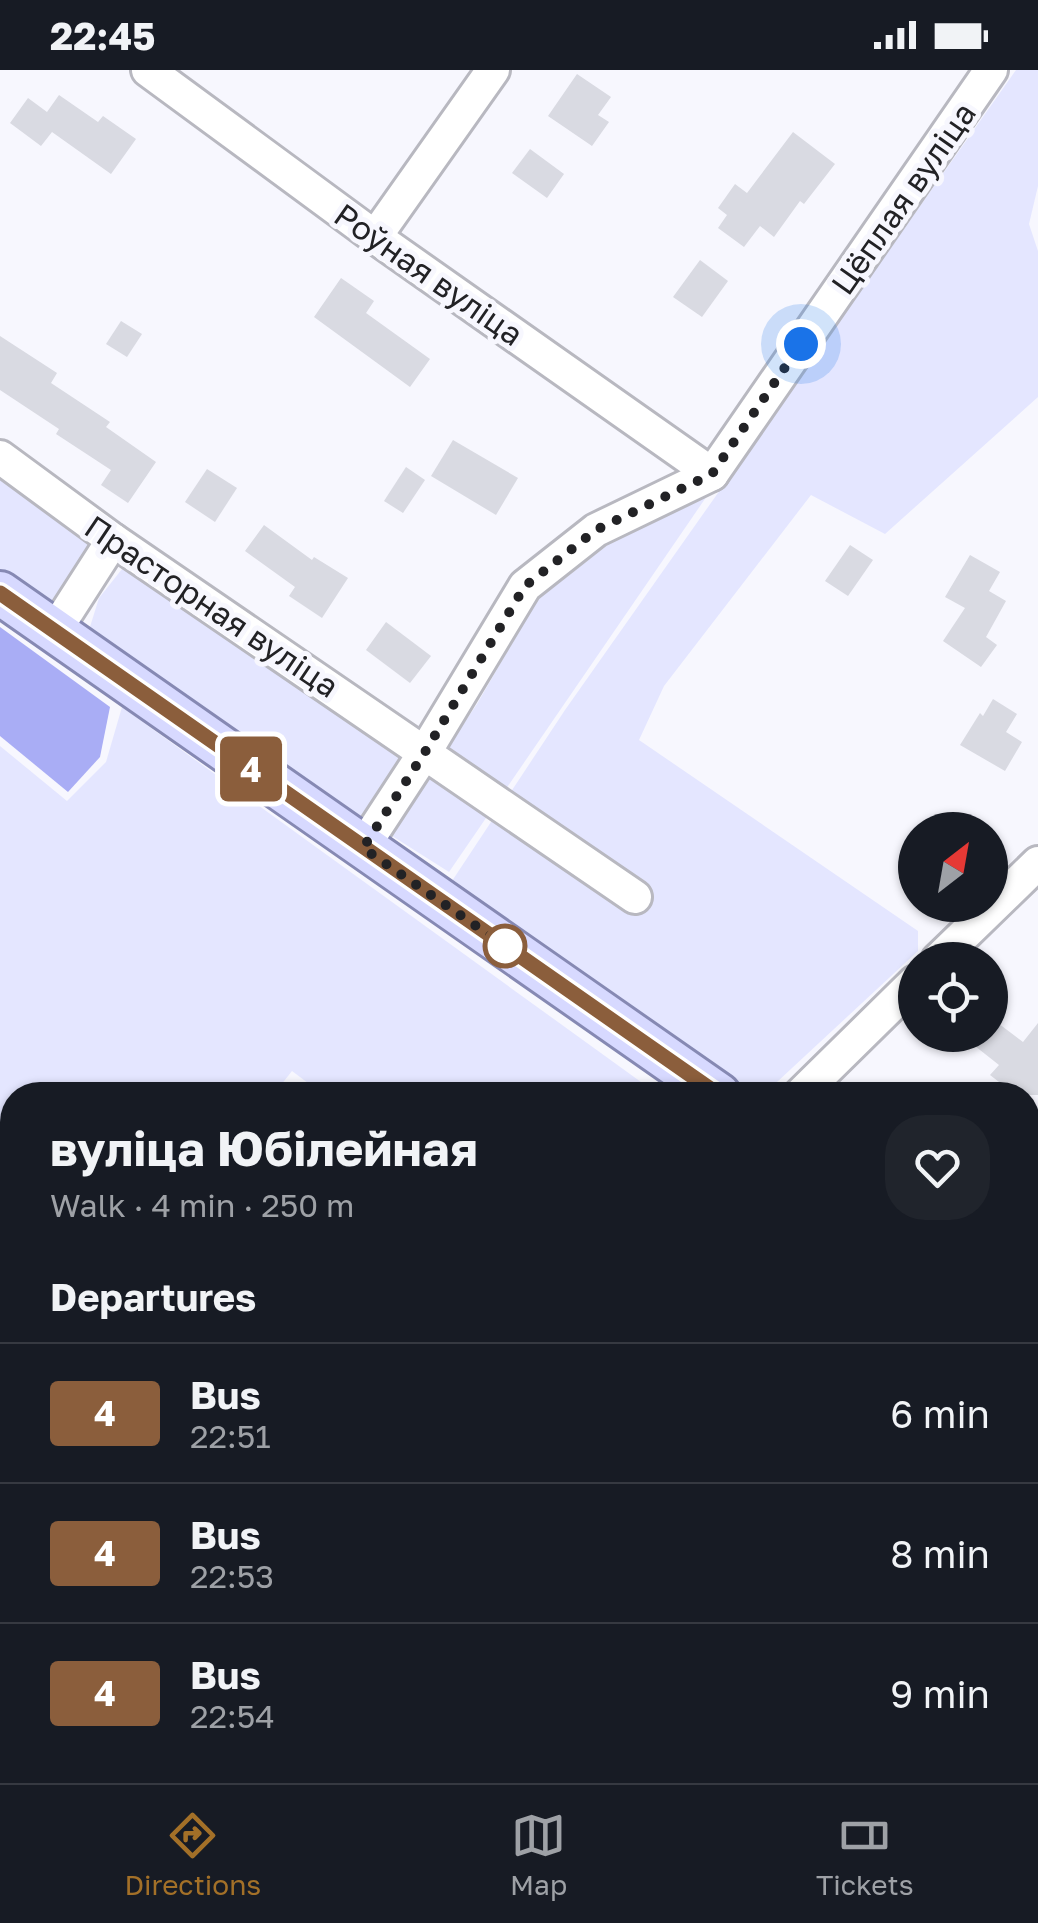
<!DOCTYPE html>
<meta charset="utf-8">
<style>
body{margin:0;font-family:"Golos Text",sans-serif;background:#20242c;color:#f1f3f6;height:100vh;display:flex;flex-direction:column;font-size:38px;white-space:nowrap}
*{box-sizing:border-box;margin:0}
p{font-size:32px;color:#9ea1a6}
.icon{flex:none;width:55px;height:55px;fill:none;stroke:currentColor;stroke-width:2;stroke-linecap:round;stroke-linejoin:round}
.map{position:relative;flex:1;overflow:hidden}
.panel{position:absolute;left:0px;top:1012px;width:1040px;height:702px;display:flex;flex-direction:column;background:#171b24;border-radius:40px 40px 0 0;box-shadow:0 2px 8px #0004}
.panel>*{flex:none}
.badge{padding:0 20px;border-radius:8px;font-size:35px;line-height:65px}
.needle{width:65px;rotate:31deg}
.tools{position:absolute;left:898px;top:742px;display:grid;gap:20px}
.tools a{display:grid;place-items:center;width:110px;height:110px;border-radius:50%;background:#171b24;box-shadow:0 2px 8px #0004;font-size:50px}
.you{position:absolute;width:50px;height:50px;margin:-25px;border:8px solid #fff;border-radius:50%;background:#1a73e8;box-shadow:0 0 0 15px #1a73e833}
.map>.badge{position:absolute;translate:-50% -50%;box-shadow:0 0 0 5px #fff}
h2{padding:0 50px;font-size:38px;line-height:90px}
.round{display:grid;place-items:center;flex:none;width:105px;height:105px;border-radius:40px;background:#20242c}
.headline{display:flex;align-items:center;justify-content:space-between;height:170px;padding:0 50px}
h1{font-size:48px;font-weight:700;line-height:75px}
ul{padding:0;list-style:none}
li{display:flex;align-items:center;gap:30px;height:140px;padding:0 50px;border-top:2px solid #363941}
li div{flex:1}
li b{display:block;font-size:38px}
li em{font-style:normal}
li .badge{min-width:110px;font-weight:700;text-align:center}
.status{display:flex;justify-content:space-between;align-items:center;height:70px;padding:0 50px;background:#171b24;direction:ltr}
.status svg{height:28px;fill:currentColor}
.menu{display:flex;justify-content:space-around;align-items:center;height:140px;border-top:2px solid #363941;background:#171b24;font-size:28px;color:#9ea1a6}
.menu a{display:grid;justify-items:center;gap:5px}
.menu .active{color:#a37028}
.map>svg:first-child{display:block}
</style>
<div class="status"><b>22:45</b><svg viewBox="0 0 49 12"><path d="M0 12V9h3v3zM5 12V6h3v6zM10 12V3h3v9zM15 12V0h3v12zM26 1h20v11H26zM47 4h2v5h-2z"/></svg></div>
<div class="map">
<svg width="1038" height="1713" viewBox="0 0 1038 1713">
<rect width="100%" height="100%" fill="#f7f7fe"/>
<g fill="#e4e6ff">
<polygon points="1016,0 1038,0 1038,116 1029,154 1038,181 1038,327 885,464 811,425 664,616 639,670 918,861 918,881 763,1025 753,1025 452,811 565,640"/>
<polygon points="0,398 91,463 83,495 50,544 0,507"/>
<polygon points="709,423 449,802 389,764 477,634 537,530 618,467"/>
<polygon points="126,494 405,688 364,753 89,560 99,528"/>
<polygon points="122,637 659,1025 324,1025 292,1001 273,1025 12,1025 12,1334 0,1327 0,676 67,731 106,692"/>
<polygon points="693,1703 971,1703 968,1713 704,1713 692,1705"/>
</g>
<g fill="#a9adf5">
<polygon points="0,557 110,637 100,687 68,722 0,666"/>
<polygon points="1028,1289 1038,1298 1038,1390 1032,1397 1028,1394"/>
</g>
<g fill="#d9dae2">
<polygon points="577,4 611,27 598,45 609,52 592,76 548,46"/>
<polygon points="59,25 98,52 103,46 136,69 111,104 52,62 41,76 10,53 28,28 47,42"/>
<polygon points="793,62 835,94 804,134 800,131 774,167 760,156 744,177 718,158 727,145 718,138 735,114 747,123"/>
<polygon points="530,79 564,104 547,128 512,103"/>
<polygon points="700,190 728,211 702,247 673,227"/>
<polygon points="341,208 374,231 366,243 430,289 410,317 314,247"/>
<polygon points="121,251 142,264 127,287 106,274"/>
<polygon points="0,266 57,303 51,313 110,352 106,357 156,392 128,433 101,415 111,400 56,364 59,359 0,320"/>
<polygon points="453,370 518,408 496,445 431,406"/>
<polygon points="406,397 425,410 403,443 384,431"/>
<polygon points="207,399 237,418 215,452 185,432"/>
<polygon points="264,455 312,490 314,487 348,508 322,548 289,526 295,517 245,481"/>
<polygon points="850,475 873,490 848,526 825,511"/>
<polygon points="970,485 1000,502 989,521 1006,531 986,567 997,575 981,597 943,571 965,538 945,527"/>
<polygon points="386,552 431,586 410,613 366,580"/>
<polygon points="993,629 1017,644 1006,662 1022,672 1005,701 960,675 980,643 983,646"/>
<polygon points="990,947 1023,972 1038,953 1038,1025 1016,1025 990,1005 999,995 961,965 990,965"/>
</g>
<g fill="none" stroke-linecap="round" stroke-linejoin="round">
<defs>
<g id="minor">
<polyline points="148,0 375,167 712,404"/>
<polyline points="375,167 493,0"/>
<polyline points="0,387 113,470 635,827"/>
<polyline points="54,562 113,470"/>
<polyline points="363,777 425,682 525,516 596,460 712,404 991,0"/>
<polyline points="938,890 1038,793"/>
<polyline points="800,1025 915,912"/>
<polyline points="0,1347 12,1352"/>
<polyline points="1028,1517 1038,1518"/>
<polyline points="1028,1586 1038,1550"/>
<polyline points="646,1702 667,1713"/>
<polyline points="358,1713 360,1702"/>
<polyline points="991,1713 994,1702"/>
</g>
<g id="major">
<polyline points="0,523 719,1025"/>
<polyline points="1028,1249 1038,1256"/>
</g>
</defs>
<use href="#minor" stroke="#b8b8c0" stroke-width="38"/>
<use href="#major" stroke="#8689b3" stroke-width="48"/>
<use href="#minor" stroke="#fff" stroke-width="32"/>
<use href="#major" stroke="#d7d9ff" stroke-width="42"/>
</g>
<g fill="none" stroke-linecap="round" stroke-linejoin="round">
<defs>
<polyline id="line" points="0,523 719,1025"/>
</defs>
<use href="#line" stroke="#fff" stroke-width="22"/>
<use href="#line" stroke="#8b5e3c" stroke-width="15"/>
<polyline stroke="#222225" stroke-width="10" stroke-dasharray="0 18" points="505,876 363,778 425,682 525,516 596,460 712,404 801,274"/>
</g>
<circle fill="#fff" stroke="#8b5e3c" stroke-width="5" cx="505" cy="876" r="20"/>
<g text-anchor="middle" dominant-baseline="central" stroke-width="10" stroke-linejoin="round" paint-order="stroke">
<g font-size="32" fill="#222225" stroke="#f7f7fe">
<text transform="translate(903 128) rotate(-55)">Цёплая вуліца</text>
<text transform="translate(429 204) rotate(35)">Роўная вуліца</text>
<text transform="translate(212 536) rotate(34)">Прасторная вуліца</text>
</g>
</g>
</svg>
<div class="tools">
<a><svg class="needle" viewBox="-14 -14 28 28"><path d="M0-13l5 13h-10z" fill="#e53935"/><path d="M0 13l5-13h-10z" fill="#9ea1a6"/></svg></a>
<a><svg class="icon" aria-label="locate" viewBox="0 0 24 24"><circle cx="12" cy="12" r="6"/><path d="M12 2v4M12 18v4M2 12h4M18 12h4"/></svg></a>
</div>
<div class="you" style="left:801px;top:274px"></div>
<b class="badge" style="left:251px;top:699px;background:#8b5e3c;color:#fff">4</b>
<section class="panel">
<div class="headline"><div><h1>вуліца Юбілейная</h1><p>Walk · 4 min · 250 m</p></div><a class="round"><svg class="icon" aria-label="heart" viewBox="0 0 24 24"><path d="M12 20l-8-8c-3-5 5-10 8-4 3-6 11-1 8 4z"/></svg></a></div>
<h2>Departures</h2>
<ul>
<li><span class="badge" style="background:#8b5e3c;color:#fff">4</span><div><b>Bus</b><p>22:51</p></div><em>6 min</em></li>
<li><span class="badge" style="background:#8b5e3c;color:#fff">4</span><div><b>Bus</b><p>22:53</p></div><em>8 min</em></li>
<li><span class="badge" style="background:#8b5e3c;color:#fff">4</span><div><b>Bus</b><p>22:54</p></div><em>9 min</em></li>
</ul>
</section>
</div>
<nav class="menu">
<a class="active"><svg class="icon" aria-label="directions" viewBox="0 0 24 24"><path d="M12 3l9 9-9 9-9-9zM9 14v-3h6M13 9l2 2-2 2"/></svg>Directions</a>
<a><svg class="icon" aria-label="map" viewBox="0 0 24 24"><path d="M3 6l6-2 6 2 6-2v14l-6 2-6-2-6 2zM9 4v14M15 6v14"/></svg>Map</a>
<a><svg class="icon" aria-label="tickets" viewBox="0 0 24 24"><path d="M3 7h18v10H3zM15 7v10"/></svg>Tickets</a>
</nav>
